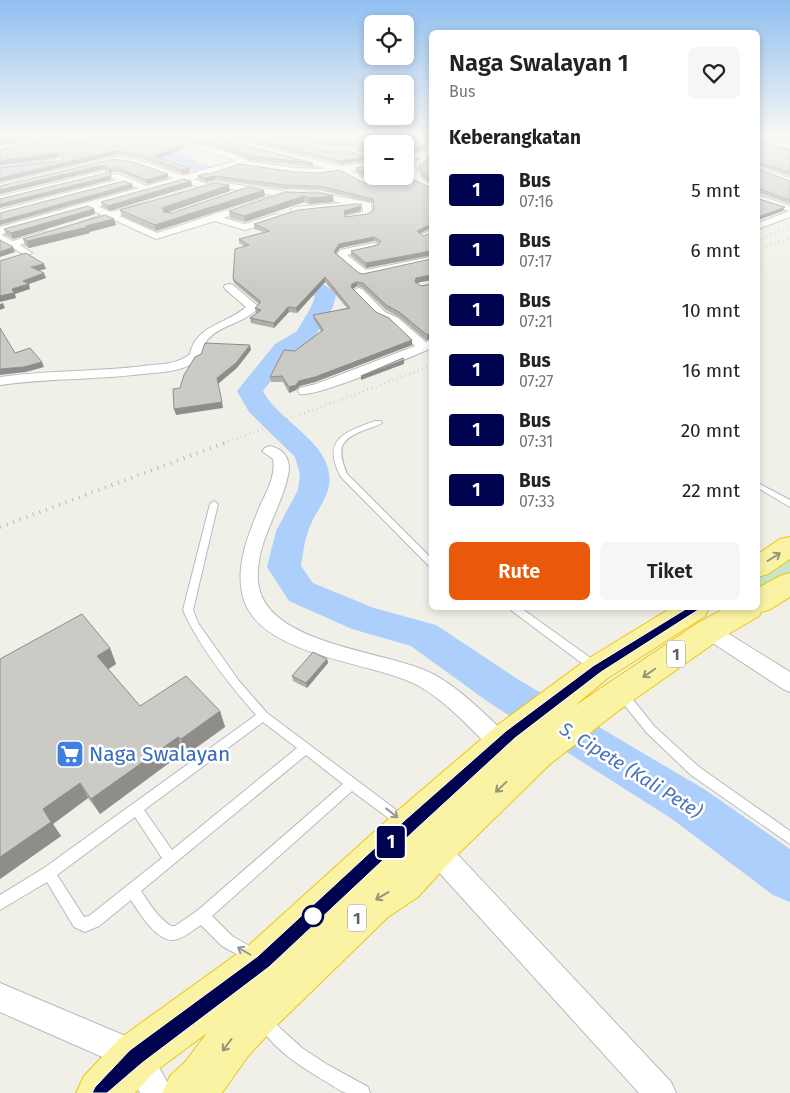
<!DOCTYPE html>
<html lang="id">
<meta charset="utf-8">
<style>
body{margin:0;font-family:"Fira Sans",sans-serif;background:#f6f6f6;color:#222;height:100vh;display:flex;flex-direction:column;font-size:19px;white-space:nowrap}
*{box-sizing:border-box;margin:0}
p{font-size:16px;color:#767676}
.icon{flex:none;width:28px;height:28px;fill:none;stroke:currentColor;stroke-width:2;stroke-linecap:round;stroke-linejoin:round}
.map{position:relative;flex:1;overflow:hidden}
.panel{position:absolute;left:429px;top:30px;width:331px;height:580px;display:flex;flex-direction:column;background:#fff;border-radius:8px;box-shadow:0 2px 8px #0003}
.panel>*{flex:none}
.badge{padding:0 10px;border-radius:4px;font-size:18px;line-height:32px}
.controls{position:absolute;left:364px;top:15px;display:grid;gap:10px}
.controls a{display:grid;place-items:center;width:50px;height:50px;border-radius:8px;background:#fff;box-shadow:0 2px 8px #0003;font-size:25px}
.map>.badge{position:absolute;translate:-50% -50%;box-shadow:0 0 0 2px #fff}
h2{padding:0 20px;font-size:19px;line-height:45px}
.round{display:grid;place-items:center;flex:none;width:52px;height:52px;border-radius:8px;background:#f6f6f6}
.overview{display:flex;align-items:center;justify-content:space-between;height:85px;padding:0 20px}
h1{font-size:24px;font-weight:600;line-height:38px}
.action{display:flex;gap:10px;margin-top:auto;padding:10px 20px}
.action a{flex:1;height:58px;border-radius:8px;background:#ea580c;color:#fff;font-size:20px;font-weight:600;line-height:58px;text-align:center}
.action a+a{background:#f6f6f6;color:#222}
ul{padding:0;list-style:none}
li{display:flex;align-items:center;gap:15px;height:60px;padding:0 20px}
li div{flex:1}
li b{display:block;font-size:19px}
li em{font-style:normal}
li .badge{min-width:55px;font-weight:700;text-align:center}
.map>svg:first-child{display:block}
</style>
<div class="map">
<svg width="790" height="1093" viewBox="0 0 790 1093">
<rect width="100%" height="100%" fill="#f1f0e8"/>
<polygon fill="#c6e6cb" points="790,546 790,583 758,602 758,567"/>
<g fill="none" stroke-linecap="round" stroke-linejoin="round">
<g fill="#adcffb" fill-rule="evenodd">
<polygon points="124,147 162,150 187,156 202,164 253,175 256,178 253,181 248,183 192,170 177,162 162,158 119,154 117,151 119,148"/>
<polygon points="50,153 55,154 57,157 55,160 0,169 0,161"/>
<path d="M 292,252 L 299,254 L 301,258 L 302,268 L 333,291 L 336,295 L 333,307 L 313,340 L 291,354 L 263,391 C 280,424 340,446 328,490 C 324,504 312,517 308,532 C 304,542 303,555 301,566 L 313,583 L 374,608 L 436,625 L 519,680 L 704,789 L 790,849 L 790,902 L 773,895 L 672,819 L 491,704 L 411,646 L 352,629 L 289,601 L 267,567 L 276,531 L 298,490 L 300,474 L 295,457 L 249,412 L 237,391 L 275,344 L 297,331 L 311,307 L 315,297 L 282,270 L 283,258 L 285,254 Z"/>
</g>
<defs>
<g id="service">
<path d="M 375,421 L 381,421 L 382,423 C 377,426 372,427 367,429 C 340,439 336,447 347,474 L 431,558 L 431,566 L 428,565 L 341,477 C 321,440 344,432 375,421 Z"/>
<polygon points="758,483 790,500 790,507 758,488"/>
<path d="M 214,501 L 218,504 L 193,610 L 198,623 L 239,681 L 267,713 L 407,818 L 409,822 L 407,826 L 403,828 L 399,826 L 352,791 L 212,916 L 232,936 L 258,951 L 260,956 L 258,961 L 253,963 L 222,946 L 201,925 C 193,930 183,939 173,940 C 156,941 139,912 131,900 L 99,926 L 85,932 L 74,927 L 47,882 L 0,910 L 0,895 L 44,868 L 256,715 C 230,685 199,647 183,610 L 210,504 ZM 263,722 L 297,748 L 172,850 L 144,810 ZM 306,755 L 343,784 L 197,911 L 175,926 L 171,926 C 158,918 150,904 141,891 ZM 135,817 L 162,858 L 89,916 L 84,917 L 57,875 Z"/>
<polygon points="511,608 521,608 599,664 600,667 599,670 595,671 591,670 512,611"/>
<polygon points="622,690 626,691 655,727 699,767 790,831 790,844 691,775 647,733 618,697 617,694 618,691"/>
<path d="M 265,1014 L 270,1016 L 279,1027 L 302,1048 L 328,1065 L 368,1087 L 370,1093 C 363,1093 354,1093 347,1093 C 341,1092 335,1087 330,1084 C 306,1070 269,1048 258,1021 L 260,1016 Z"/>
</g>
<g id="minor">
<path d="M 48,136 C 59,135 68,140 78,141 C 96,142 115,139 132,138 C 159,137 231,147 252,163 L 248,165 L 219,155 L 175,145 L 135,142 L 78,145 Z"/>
<polygon points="204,136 224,136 346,168 373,184 366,186 340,172"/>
<polygon points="271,136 281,136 329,149 349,148 372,158 372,163 348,152 329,153"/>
<polygon points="327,136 431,136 431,140 358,141"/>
<polygon points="425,151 431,152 428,161 416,168 422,179 431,184 431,190 416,183 408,167 422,158"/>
<polygon points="115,157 138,160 207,184 217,182 284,191 288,194 224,218 245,224 276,214 281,217 279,219 245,230 215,221 156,239 110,218 84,226 79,223 102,215 87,208 87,204 93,204 111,212 144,203 148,206 147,208 119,216 157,233 273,195 217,187 207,190 134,164 115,161 0,188 0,184"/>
<polygon points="758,168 790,178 790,183 758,172"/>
<polygon points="104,171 108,173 107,175 0,202 0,196"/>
<polygon points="112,174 118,174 154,189 150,192 125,183 0,216 0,210 117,180 112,178"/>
<polygon points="310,191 371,203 372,214 367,217 346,220 346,216 363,212 363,207 355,206 292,212 291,210 295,207 342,203 307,196 307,192"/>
<polygon points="758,195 790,206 790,217 758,229 758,223 789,211 758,201"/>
<polygon points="431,230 431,236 424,239 419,236"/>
<polygon points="45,231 50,234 48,236 20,245 32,253 27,256 0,241 0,234 13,241"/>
<polygon points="374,243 379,246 377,248 347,255 366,270 431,257 431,263 364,277 360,276 336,256 340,250"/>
<path d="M 229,284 L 233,285 L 259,307 C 246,323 222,324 208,339 C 203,345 204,352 200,358 C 184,372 163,372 142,374 C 95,380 47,378 0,385 L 0,377 C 47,370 95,372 143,366 C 159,364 177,365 190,354 C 196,325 227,324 246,307 L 225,289 L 224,287 L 225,285 Z"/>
<path d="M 358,288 L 362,289 L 385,312 L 398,318 L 426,342 L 431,340 L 431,348 C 412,357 315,398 300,394 L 298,391 L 300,388 L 316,384 L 415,346 L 390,322 L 377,316 L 353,291 Z"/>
<path d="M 270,446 C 282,449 289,456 289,469 C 284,507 255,540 258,581 C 263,646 388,650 433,674 C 462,690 485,714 509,737 L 512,744 L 509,751 L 501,754 L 493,751 C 470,728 448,703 419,686 C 372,660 255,658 242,593 C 236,563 249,533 260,506 C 267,491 276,475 273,459 L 262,451 L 265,448 Z"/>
<polygon points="709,623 716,626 790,672 790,692 783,689 702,636 699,631 702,626"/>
<polygon points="435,837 444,840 671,1082 676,1093 639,1093 426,858 422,849 426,840"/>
<polygon points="0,983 147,1045 173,1093 140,1093 125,1067 0,1012"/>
</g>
<g id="tertiary">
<polygon points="431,147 431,155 405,161 405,155 425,151"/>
<polygon points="239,160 295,168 319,169 372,162 372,168 319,175 295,174 239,166 0,235 0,227"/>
</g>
<polygon id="secondary" points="758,136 790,145 790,151 758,141"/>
<g id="trunk">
<polygon points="790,537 790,559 768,574 758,577 758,554 780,539"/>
<polygon points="790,573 790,597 769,610 761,612 759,616 720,639 618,711 550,764 449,863 418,897 388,917 274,1028 248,1056 222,1093 162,1093 170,1076 185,1062 207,1033 153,1073 135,1093 76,1093 84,1076 119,1039 248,946 395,813 499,724 586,660 671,608 709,608 705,616 608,678 573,707 698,623 725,608 758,608 758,588 780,576"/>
</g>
</defs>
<use href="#service" stroke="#b8b9be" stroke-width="2"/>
<use href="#minor" stroke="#b8b9be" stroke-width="2"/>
<use href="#tertiary" stroke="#b8b9be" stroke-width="3"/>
<use href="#secondary" stroke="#b9bbc1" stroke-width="3"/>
<use href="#trunk" stroke="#eec50b" stroke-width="2"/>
<use href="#service" fill="#fff" fill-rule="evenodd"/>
<use href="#minor" fill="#fff" fill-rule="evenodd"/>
<use href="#tertiary" fill="#fff" fill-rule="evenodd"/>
<use href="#secondary" fill="#fff" fill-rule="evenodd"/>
<use href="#trunk" fill="#faf3a4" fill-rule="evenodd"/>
<g stroke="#b8b9b9" stroke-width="2.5" stroke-dasharray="0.5 4" stroke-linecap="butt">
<polyline points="758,240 790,227"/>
<polyline points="758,250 790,238"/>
<polyline points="224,443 431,366"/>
</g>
<polyline stroke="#b8b9b9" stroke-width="4" stroke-dasharray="1 6" stroke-linecap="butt" points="0,527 227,442"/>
</g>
<g fill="#afaea9">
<polygon points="70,136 208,136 313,163 313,167 250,160 213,146 147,137 91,139 75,137"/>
<polygon points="229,136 275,136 364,161 340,164"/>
<polygon points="286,136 331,136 372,148 372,156 350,146 329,147"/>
<polygon points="761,136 790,136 790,143"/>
<polygon points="758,141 790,150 790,176 759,166"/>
<polygon points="77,143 184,149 160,158 190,168 190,172 183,174 139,158 115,155 0,182 0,168 61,161 62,159 59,157 0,165"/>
<polygon points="431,155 431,183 423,178 419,169 419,165 430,158"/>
<polygon points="414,157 414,161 408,166 420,234 423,236 431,233 431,256 366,268 351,256 351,251 379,244 374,241 340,248 336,253 359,273 363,274 431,259 431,280 417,283 421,286 431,284 426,340 399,317 386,310 363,288 357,286 353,289 376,312 412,345 315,382 300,386 296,390 289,393 283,382 271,382 270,377 295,351 321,331 314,320 313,315 347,308 325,282 297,313 289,312 274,328 251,323 250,318 257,313 256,313 255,308 259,304 234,283 233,279 244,246 239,243 239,239 263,232 254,229 254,224 361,204 361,211 345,215 345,217 367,214 373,210 373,203 320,190 284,189 215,180 206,182 199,180 198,176 210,174 366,184 371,181 356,172 356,168"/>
<polygon points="114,159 168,174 168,178 147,184 119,172 112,172 110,174 111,180 106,173 107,171 104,169 0,194 0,186"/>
<polygon points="758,168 758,169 790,181 790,204 759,193 758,194 759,199 783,211 758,220"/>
<polygon points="191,181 192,186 109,211 103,207 101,202"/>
<polygon points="229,185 230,191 168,212 172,213 265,196 156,231 122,216 120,210"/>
<polygon points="285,192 334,202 309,204 304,202 245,222 230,218 229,211"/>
<polygon points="95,214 13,239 6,235 4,229"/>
<polygon points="114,219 116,225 89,232 90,233 29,248 25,246 23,239"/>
<polygon points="110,648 116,664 108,669 140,706 220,711 225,727 186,755 184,752 100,814 88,798 53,824 61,836 0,879"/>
<polygon points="327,659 328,663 307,688 293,681 292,676"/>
</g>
<g fill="#8f8d89">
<polygon points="27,136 43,136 0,146 0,142"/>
<polygon points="426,144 426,148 424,149 405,153 405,149"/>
<polygon points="183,145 184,149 155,160 154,156"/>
<polygon points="114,151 115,155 0,182 0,178"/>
<polygon points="58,153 59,157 0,165 0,161"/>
<polygon points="364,157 364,161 340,164 339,161"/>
<polygon points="414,157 414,161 406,166 406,163"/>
<polygon points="103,165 104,169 0,194 0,190"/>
<polygon points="111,168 112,172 110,174 111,180 0,208 0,204 110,176 109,170"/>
<polygon points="190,168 190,172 183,174 182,170"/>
<polygon points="168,174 168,178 147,184 146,180"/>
<polygon points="215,176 215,180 206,182 205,178"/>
<polygon points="191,181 192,186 109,211 108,206"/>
<polygon points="132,184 133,188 0,225 0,221"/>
<polygon points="229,185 230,191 163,214 162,208"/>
<polygon points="264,190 265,196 156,231 155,225"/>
<polygon points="304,196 304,202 245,222 244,216"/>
<polygon points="333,196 334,202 309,204 309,198"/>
<polygon points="361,206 361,211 345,215 344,211"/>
<polygon points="785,207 783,211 758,220 758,217"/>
<polygon points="94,209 95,214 13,239 11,233"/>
<polygon points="114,219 116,225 89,232 90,233 29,248 27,241"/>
<polygon points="431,224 431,228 417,235 417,231"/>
<polygon points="374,237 374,241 340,248 334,256 334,252 339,244"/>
<polygon points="13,247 15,252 0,257 0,252"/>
<polygon points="431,251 431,255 366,268 366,263"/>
<polygon points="44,264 46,269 33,272 31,267"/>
<polygon points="44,273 46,278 29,284 30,289 15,294 16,298 0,302 0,296 12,289 23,281"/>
<polygon points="431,275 431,280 416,283 415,282 416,278"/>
<polygon points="325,277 325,282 297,313 296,308"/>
<polygon points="357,282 357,286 352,289 352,292 352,284"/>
<polygon points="3,303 5,308 0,310 0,304"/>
<polygon points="288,307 289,312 274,328 274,323"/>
<polygon points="431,333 431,339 426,340 427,335"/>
<polygon points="412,340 412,345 315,382 300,386 296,390 289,393 289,387 299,381"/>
<polygon points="250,345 251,350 237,368 218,384 217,378"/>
<polygon points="404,360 404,364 361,380 361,376"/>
<polygon points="42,362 44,367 26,372 0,375 0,369"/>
<polygon points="222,402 223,408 176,415 174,409"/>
<polygon points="110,648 116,664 104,672 97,656"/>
<polygon points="327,659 328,663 307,688 306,683"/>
<polygon points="220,711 225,727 186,755 181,739"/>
<polygon points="178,737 184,752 100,814 91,799"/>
<polygon points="80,783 88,798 53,824 61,836 0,879 0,857 43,809"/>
</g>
<g fill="#cccac4" stroke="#8f8d89">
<polygon points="0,136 27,136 0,142"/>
<polygon points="164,136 208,136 313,163 249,156 213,143"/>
<polygon points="243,136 275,136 328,151 347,150 364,157 339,161"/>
<polygon points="299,136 331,136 364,144 372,148 372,152 350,143 329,143"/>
<polygon points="758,136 758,141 790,150 790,172 760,163 758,164"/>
<polygon points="775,136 790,136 790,139"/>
<polygon points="56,137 77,143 134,140 174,143 183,145 154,156 190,168 182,170 138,154 114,151 0,178 0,168 61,161 64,157 58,153 0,161 0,150"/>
<polygon points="426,144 424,146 405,149 405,146 408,146 412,148"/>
<polygon points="431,155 431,179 423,174 419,165 430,158"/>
<polygon points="414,157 406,163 414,180 431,188 431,224 417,231 423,236 431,233 431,251 366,263 351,251 378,245 381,241 374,237 339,244 334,252 359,273 363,274 431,259 431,275 416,278 415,282 421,286 431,284 431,333 427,335 399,312 386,305 363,283 357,282 352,284 351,287 376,312 389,318 412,340 315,377 299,381 296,385 289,387 282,376 270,377 284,350 295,351 323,330 313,315 350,308 325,277 296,308 288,307 274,323 250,318 261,310 255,308 260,303 260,301 233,279 235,249 249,245 239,239 270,231 254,224 298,210 355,204 361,204 361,206 344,211 345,217 367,214 374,210 373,199 320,186 284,185 215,176 205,178 198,176 207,173 210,174 239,164 295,172 319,173 340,170 366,184 375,179 356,168 372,165 372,176 405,176 405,159"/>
<polygon points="114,159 133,162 168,174 146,180 118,168 111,168 109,170 110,176 0,204 0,199 106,173 109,168 103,165 0,190 0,186"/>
<polygon points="758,168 758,169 790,181 790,200 760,189 758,191"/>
<polygon points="184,179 191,181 108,206 101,202"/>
<polygon points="124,181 132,184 0,221 0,213"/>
<polygon points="214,183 229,185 162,208 164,212 172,213 248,187 264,190 155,225 120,210"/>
<polygon points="285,192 319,193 333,196 309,198 304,196 244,216 229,211"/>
<polygon points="758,192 759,199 785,207 758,217"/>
<polygon points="88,206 94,209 11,233 4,229"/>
<polygon points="105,215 114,219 86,226 88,227 27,241 23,239"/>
<polygon points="0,240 13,247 0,252"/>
<polygon points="26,253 44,264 31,267 44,273 23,281 29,284 12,289 14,293 0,296 0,261"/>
<polygon points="0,328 15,353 30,348 42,362 24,367 0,369"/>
<polygon points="205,343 250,345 236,363 217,378 222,402 174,409 173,389 180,388 184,375 195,357 201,354"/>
<polygon points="403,358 404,360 361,376"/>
<polygon points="82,614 110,648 97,656 140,706 186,676 220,711 181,739 178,737 91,799 80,783 43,809 51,822 0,857 0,659"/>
<polygon points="313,652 327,659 306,683 292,676"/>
</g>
<defs><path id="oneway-shaft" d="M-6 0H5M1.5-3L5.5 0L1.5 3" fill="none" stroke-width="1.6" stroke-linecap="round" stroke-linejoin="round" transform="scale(1.25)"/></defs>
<g stroke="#95957c">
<use href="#oneway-shaft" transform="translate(774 557) rotate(-32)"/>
<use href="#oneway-shaft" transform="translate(649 673) rotate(145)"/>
<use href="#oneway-shaft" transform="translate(501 787) rotate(137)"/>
<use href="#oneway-shaft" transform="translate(382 896) rotate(149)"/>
<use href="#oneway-shaft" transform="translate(227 1045) rotate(127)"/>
</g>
<g stroke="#97999c">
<use href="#oneway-shaft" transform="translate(392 813) rotate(38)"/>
<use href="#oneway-shaft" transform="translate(244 951) rotate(-150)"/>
</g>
<linearGradient id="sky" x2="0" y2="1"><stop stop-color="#90bff0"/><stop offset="0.47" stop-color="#f9f8f5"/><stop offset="1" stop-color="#f9f8f5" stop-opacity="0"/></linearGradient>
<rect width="790" height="289" fill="url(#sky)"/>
<polygon fill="#000350" stroke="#fff" points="694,604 698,605 699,608 698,610 601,672 515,738 414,831 269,967 142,1063 107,1093 92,1093 95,1087 130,1050 258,956 404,821 506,731 593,666"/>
<defs>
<symbol id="supermarket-square" viewBox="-11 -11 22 22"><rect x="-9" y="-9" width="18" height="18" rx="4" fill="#3f7fe0" stroke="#fff"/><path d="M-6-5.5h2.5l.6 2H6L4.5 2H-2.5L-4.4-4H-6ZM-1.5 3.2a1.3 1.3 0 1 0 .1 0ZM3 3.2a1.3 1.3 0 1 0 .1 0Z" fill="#fff"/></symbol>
</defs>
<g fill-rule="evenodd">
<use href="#supermarket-square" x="54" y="738" width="32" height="32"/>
</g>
<circle fill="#fff" stroke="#000350" stroke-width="2.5" cx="313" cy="916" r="10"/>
<g text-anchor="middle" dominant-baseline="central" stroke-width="5" stroke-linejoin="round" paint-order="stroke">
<g fill="#fff" stroke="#8f9195" stroke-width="1">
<rect x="667" y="640.5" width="18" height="27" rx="4"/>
<rect x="348" y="904.5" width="18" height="27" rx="4"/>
</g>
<g font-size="16" font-weight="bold" fill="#5f6267">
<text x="676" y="654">1</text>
<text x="357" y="918">1</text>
</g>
<g font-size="19" font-style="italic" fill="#4c72b7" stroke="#fff">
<text transform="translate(631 770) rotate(32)">S. Cipete (Kali Pete)</text>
</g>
<g font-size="21" fill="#366cbe" stroke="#fff" text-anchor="start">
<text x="89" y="754">Naga Swalayan</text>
</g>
</g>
</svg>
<div class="controls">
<a><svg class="icon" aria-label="locate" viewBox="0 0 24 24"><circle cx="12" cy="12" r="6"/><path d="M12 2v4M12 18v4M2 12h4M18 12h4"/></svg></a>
<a>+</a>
<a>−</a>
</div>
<b class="badge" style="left:391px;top:842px;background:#000350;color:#fff">1</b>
<section class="panel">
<div class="overview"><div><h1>Naga Swalayan 1</h1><p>Bus</p></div><a class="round"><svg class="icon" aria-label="heart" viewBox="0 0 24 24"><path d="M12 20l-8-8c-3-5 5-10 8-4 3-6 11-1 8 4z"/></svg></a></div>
<h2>Keberangkatan</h2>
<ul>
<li><span class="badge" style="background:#000350;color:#fff">1</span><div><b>Bus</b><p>07:16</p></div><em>5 mnt</em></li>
<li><span class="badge" style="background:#000350;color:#fff">1</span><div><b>Bus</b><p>07:17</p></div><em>6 mnt</em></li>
<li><span class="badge" style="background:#000350;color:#fff">1</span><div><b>Bus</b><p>07:21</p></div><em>10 mnt</em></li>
<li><span class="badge" style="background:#000350;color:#fff">1</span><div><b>Bus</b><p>07:27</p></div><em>16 mnt</em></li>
<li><span class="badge" style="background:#000350;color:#fff">1</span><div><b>Bus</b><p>07:31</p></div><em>20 mnt</em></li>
<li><span class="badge" style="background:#000350;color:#fff">1</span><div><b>Bus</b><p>07:33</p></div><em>22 mnt</em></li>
</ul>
<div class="action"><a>Rute</a><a>Tiket</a></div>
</section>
</div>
